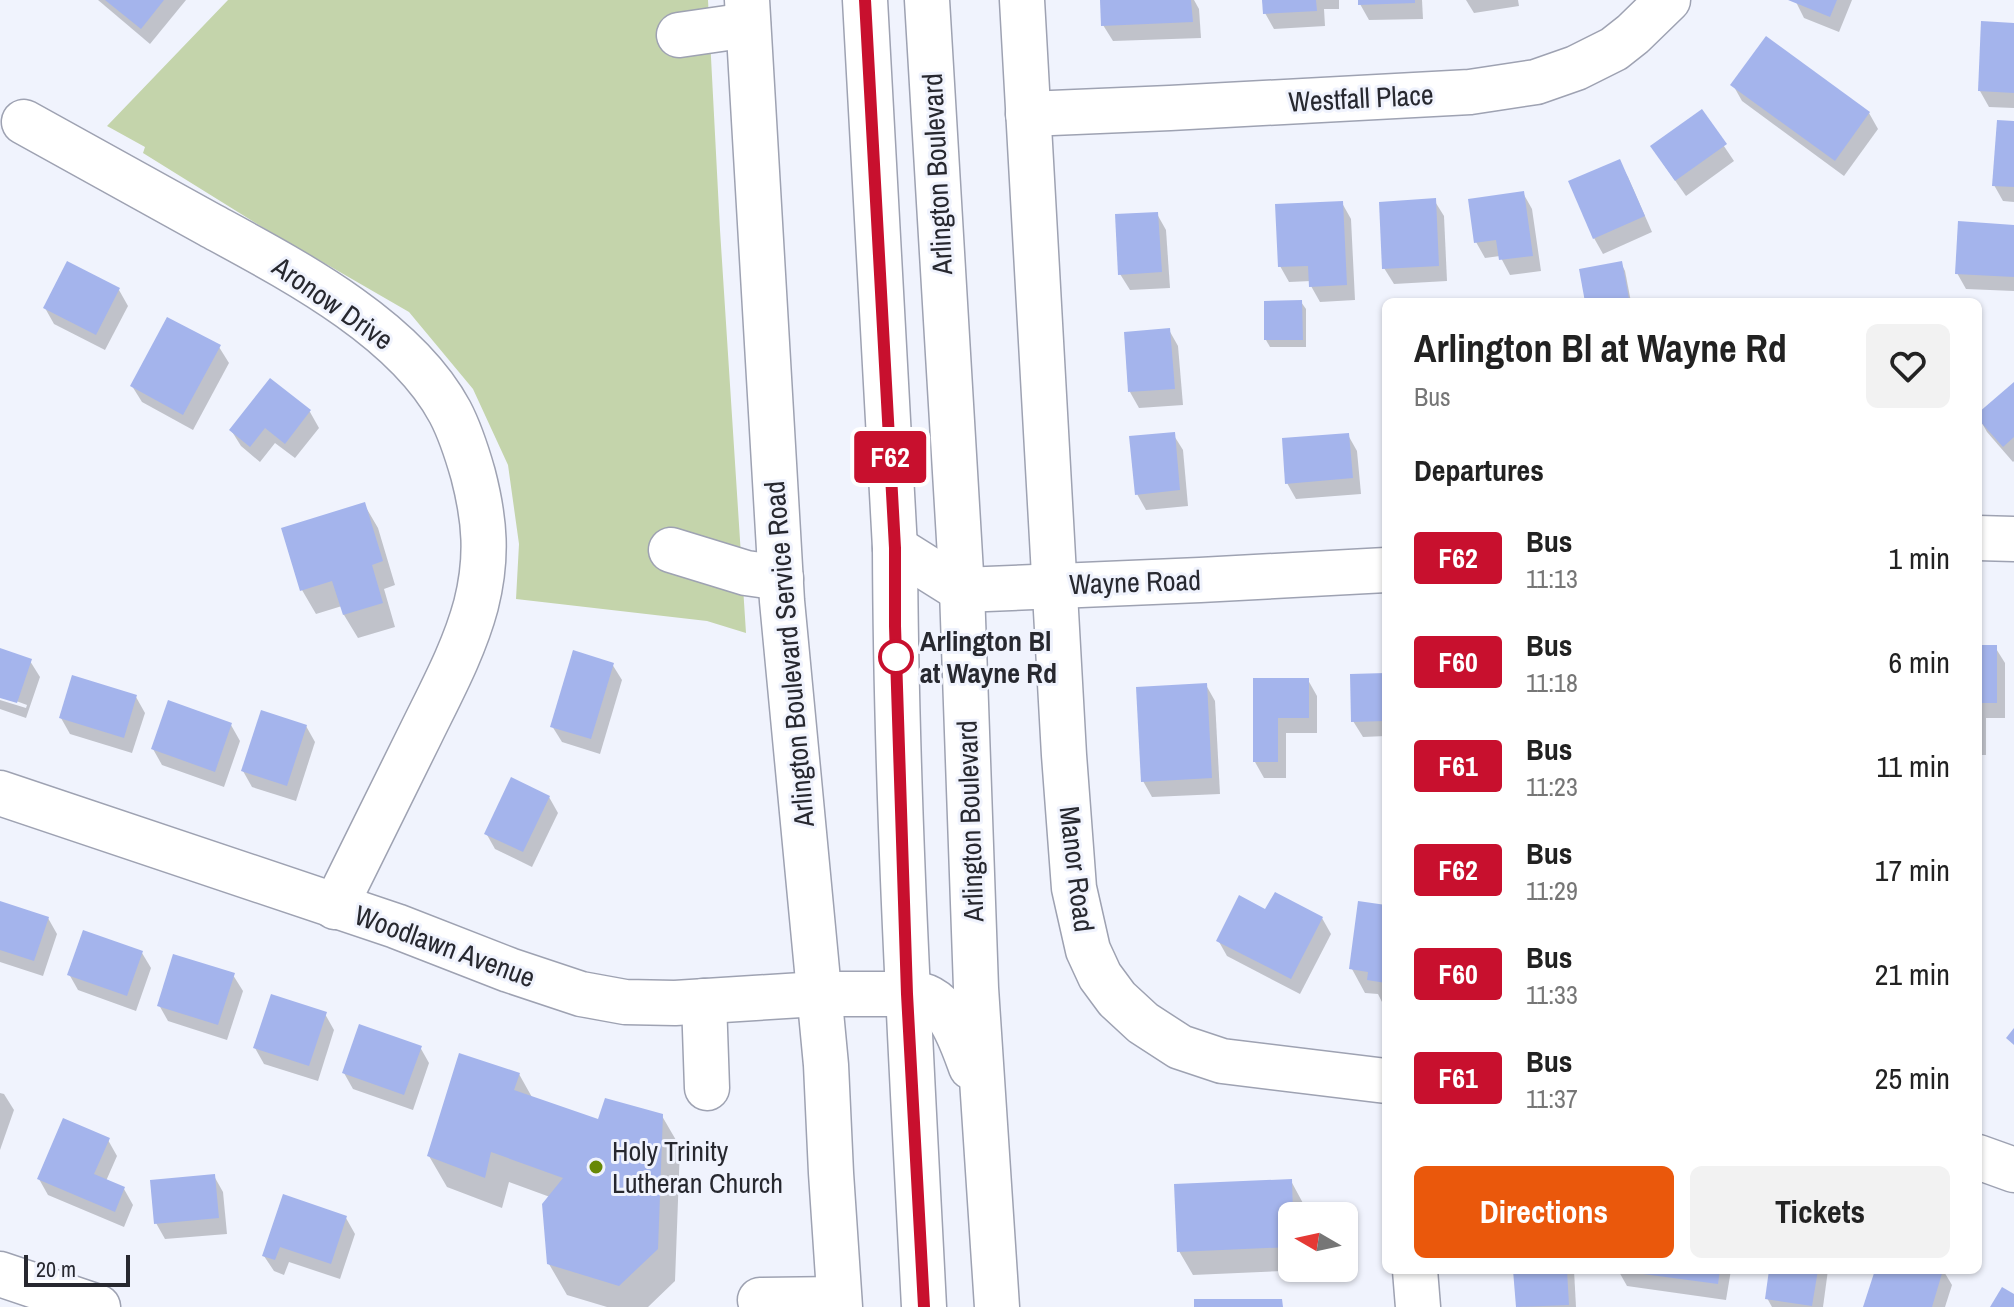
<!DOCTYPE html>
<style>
body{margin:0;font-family:"Archivo Narrow",sans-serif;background:#f2f2f2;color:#222;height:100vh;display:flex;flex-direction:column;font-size:30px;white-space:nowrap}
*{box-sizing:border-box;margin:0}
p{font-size:26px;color:#767676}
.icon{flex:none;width:44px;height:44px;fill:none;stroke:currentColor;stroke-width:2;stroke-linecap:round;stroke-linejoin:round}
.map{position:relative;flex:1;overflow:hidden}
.sheet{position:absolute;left:1382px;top:298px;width:600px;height:976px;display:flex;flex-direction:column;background:#fff;border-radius:12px;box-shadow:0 2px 6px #0004}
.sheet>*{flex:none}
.badge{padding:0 16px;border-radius:6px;font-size:28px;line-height:52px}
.needle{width:52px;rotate:279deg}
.tools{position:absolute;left:1278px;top:1202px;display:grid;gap:16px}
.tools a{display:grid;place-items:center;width:80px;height:80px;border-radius:12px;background:#fff;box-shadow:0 2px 6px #0004;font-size:40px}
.scale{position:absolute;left:24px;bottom:20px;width:106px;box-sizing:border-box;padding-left:8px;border:4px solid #27282f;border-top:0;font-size:22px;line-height:28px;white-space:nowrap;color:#27282f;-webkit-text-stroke:6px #f0f3fd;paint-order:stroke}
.map>.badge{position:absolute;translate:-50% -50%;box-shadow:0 0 0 4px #fff}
h2{padding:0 32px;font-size:30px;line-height:72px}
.round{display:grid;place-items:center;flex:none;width:84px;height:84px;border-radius:12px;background:#f2f2f2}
.overview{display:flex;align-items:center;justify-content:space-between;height:136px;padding:0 32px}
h1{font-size:38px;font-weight:700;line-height:60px}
.button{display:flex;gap:16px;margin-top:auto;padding:16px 32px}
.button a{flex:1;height:92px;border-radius:12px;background:#ea580c;color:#fff;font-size:32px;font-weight:700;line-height:92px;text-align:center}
.button a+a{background:#f2f2f2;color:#222}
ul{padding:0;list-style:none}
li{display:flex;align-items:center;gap:24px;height:104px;padding:0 32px}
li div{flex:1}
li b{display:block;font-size:30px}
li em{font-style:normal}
li .badge{min-width:88px;font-weight:700;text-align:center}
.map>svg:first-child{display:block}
</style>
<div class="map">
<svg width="2014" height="1307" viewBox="0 0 2014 1307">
<rect width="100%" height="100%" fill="#f0f3fd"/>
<polygon fill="#c4d4ab" points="228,0 708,0 720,230 746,633 707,621 516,599 519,544 508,465 473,389 409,312 262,227 143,153 145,147 107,126"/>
<g fill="#0003">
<polygon points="98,0 186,0 150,44"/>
<polygon points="1102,0 1194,0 1199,9 1201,38 1113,41 1103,25"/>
<polygon points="1264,0 1339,0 1339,9 1324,9 1325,26 1274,29 1265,13"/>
<polygon points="1360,0 1422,0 1423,19 1369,20 1360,4"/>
<polygon points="1466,0 1518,0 1519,6 1474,13"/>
<polygon points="1795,0 1852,0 1839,32 1804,18"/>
<polygon points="2014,25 2014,108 1989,107 1980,91"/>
<polygon points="1733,85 1869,113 1878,129 1844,176 1742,101"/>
<polygon points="1701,112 1734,161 1686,196 1662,162"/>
<polygon points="2014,123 2014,202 2003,201 1994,185"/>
<polygon points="1619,162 1628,177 1652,232 1603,254 1594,238"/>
<polygon points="1523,193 1532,209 1541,271 1510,275 1500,256 1485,258 1476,242"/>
<polygon points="1434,200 1444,216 1447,281 1394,284 1384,268"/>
<polygon points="1342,203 1351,219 1355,300 1320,302 1311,286 1311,281 1289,282 1280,266"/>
<polygon points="1157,214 1166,230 1170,288 1130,290 1120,274"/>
<polygon points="2014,227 2014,291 1966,289 1957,273"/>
<polygon points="1621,263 1625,271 1631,302 1587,302"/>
<polygon points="119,290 128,306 105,350 54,324 45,308"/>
<polygon points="1301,302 1306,309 1306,347 1270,347 1266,340"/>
<polygon points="1169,330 1178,346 1183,405 1139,408 1130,392"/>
<polygon points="219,347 229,363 193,430 142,402 132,386"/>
<polygon points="270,381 310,412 319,428 295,458 275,443 260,462 241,446 231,430"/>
<polygon points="2014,385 2014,461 2013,462 1987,432 1978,416"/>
<polygon points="1173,434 1183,450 1188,506 1146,510 1137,494"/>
<polygon points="1348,435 1357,451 1361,494 1296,499 1287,483"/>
<polygon points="364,504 378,528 395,585 384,589 395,627 358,638 344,615 342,606 316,614 302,590"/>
<polygon points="1978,647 1995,647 2005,663 2005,718 1986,718 1986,755 1978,755"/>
<polygon points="0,651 30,661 40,677 26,718 0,709 0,700 26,708 27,705 0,695"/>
<polygon points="612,664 622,680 600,754 562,742 552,726"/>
<polygon points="1386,675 1386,736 1363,737 1353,721"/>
<polygon points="1255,680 1308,680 1317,696 1317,733 1286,733 1286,778 1264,778 1255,762"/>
<polygon points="1206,685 1215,701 1220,794 1152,797 1143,781"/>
<polygon points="136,697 145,713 132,753 70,734 61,718"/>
<polygon points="231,725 240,741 224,787 162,765 153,749"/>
<polygon points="306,726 315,742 296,801 252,787 243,771"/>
<polygon points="549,797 558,813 532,867 495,849 486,833"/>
<polygon points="0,903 48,918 57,934 43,976 0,962"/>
<polygon points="1386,907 1386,1004 1383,1004 1378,994 1365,993 1352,969"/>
<polygon points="1266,912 1322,918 1331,934 1300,994 1227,956 1218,940"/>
<polygon points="142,953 151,968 136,1011 78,990 69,974"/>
<polygon points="233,975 243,991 227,1040 168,1021 159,1005"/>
<polygon points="325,1014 334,1030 318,1081 264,1064 255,1048"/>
<polygon points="420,1047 429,1063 413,1110 353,1089 344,1073"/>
<polygon points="519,1074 533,1099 599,1121 662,1116 680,1147 675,1281 648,1307 607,1307 567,1295 549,1264 550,1197 509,1182 502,1208 447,1187 429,1156"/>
<polygon points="0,1093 4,1094 14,1110 0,1150"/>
<polygon points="108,1140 117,1156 106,1181 124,1189 133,1205 124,1227 48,1195 39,1179"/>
<polygon points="214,1176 223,1192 227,1234 165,1239 156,1223"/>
<polygon points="1291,1181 1304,1205 1305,1216 1292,1216 1292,1268 1307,1268 1307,1270 1193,1275 1179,1251"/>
<polygon points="284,1197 346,1218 355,1234 340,1279 289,1262 284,1275 274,1271 264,1256"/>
<polygon points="1515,1270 1574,1270 1576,1307 1518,1307"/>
<polygon points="1618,1270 1731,1270 1726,1300 1627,1286"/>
<polygon points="1771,1270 1828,1270 1823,1307 1772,1307 1767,1298"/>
<polygon points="1877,1270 1943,1270 1952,1285 1945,1307 1865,1307"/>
</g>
<g fill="#a4b4ec">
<polygon points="105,0 164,0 141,29"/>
<polygon points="1100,0 1191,0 1193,22 1101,26"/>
<polygon points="1262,0 1316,0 1317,11 1263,14"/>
<polygon points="1358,0 1415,0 1415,3 1358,5"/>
<polygon points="1788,0 1837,0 1830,17"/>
<polygon points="1981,21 2014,23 2014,93 1978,91"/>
<polygon points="1766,36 1870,112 1835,161 1730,85"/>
<polygon points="1702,109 1727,144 1675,181 1650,146"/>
<polygon points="1997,120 2014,121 2014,187 1992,186"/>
<polygon points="1620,159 1645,216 1593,239 1568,181"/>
<polygon points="1524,191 1533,256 1499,260 1496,240 1474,243 1468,199"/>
<polygon points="1436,198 1439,266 1382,269 1379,202"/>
<polygon points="1343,201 1347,285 1309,287 1308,266 1278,267 1275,204"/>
<polygon points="1158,212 1162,272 1118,275 1115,214"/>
<polygon points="1958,221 2014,225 2014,277 1955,274"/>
<polygon points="67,261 120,288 96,335 43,308"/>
<polygon points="1622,261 1629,299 1614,302 1585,302 1579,269"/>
<polygon points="1302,300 1303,340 1264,340 1264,301"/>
<polygon points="167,317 221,345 183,415 130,386"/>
<polygon points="1170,328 1175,389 1128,392 1124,332"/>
<polygon points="270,378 311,410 285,444 265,428 250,447 229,430"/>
<polygon points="2014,382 2014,437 2003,447 1978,419 1978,413"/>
<polygon points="1175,432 1180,490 1135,495 1129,436"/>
<polygon points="1349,433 1353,478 1285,484 1282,438"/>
<polygon points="365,502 383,561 372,565 383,603 343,615 332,581 300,591 281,528"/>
<rect x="1978" y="645" width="19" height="58"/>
<polygon points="0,648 32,659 17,703 0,698"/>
<polygon points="573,650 614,663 591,739 550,727"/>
<polygon points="1386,673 1386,721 1351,722 1350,674"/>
<polygon points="72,675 137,695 124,738 59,718"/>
<polygon points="1253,678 1309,678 1309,718 1278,718 1278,762 1253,762"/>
<polygon points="1207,683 1212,778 1141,782 1136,687"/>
<polygon points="168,700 232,723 215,772 151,749"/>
<polygon points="261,710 307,725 287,786 241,771"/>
<polygon points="511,777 550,796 523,852 484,834"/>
<polygon points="1275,892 1323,917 1291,979 1216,941 1239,895 1265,909"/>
<polygon points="0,901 49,917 34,961 0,950"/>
<polygon points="1358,901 1386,905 1386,983 1367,980 1368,972 1349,969"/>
<polygon points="83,930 143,951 127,996 67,975"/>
<polygon points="173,954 235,973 218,1025 157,1006"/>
<polygon points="271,994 327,1012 309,1066 253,1048"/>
<polygon points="359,1024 422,1046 404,1095 342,1073"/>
<polygon points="2014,1028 2014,1045 2006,1038"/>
<polygon points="459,1053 520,1073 514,1090 598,1119 605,1098 663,1114 658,1249 619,1286 547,1264 542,1204 563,1178 491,1152 485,1178 427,1156"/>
<polygon points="63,1118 110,1138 94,1174 125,1187 115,1212 37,1179"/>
<polygon points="215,1174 219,1218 154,1224 150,1180"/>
<polygon points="1292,1179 1293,1216 1292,1247 1177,1252 1174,1184"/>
<polygon points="283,1194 347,1216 331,1264 280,1247 275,1260 262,1256"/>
<polygon points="1513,1270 1567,1270 1569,1305 1516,1307"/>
<polygon points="1628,1270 1720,1270 1718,1284 1628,1272"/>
<polygon points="1769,1270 1818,1270 1812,1306 1765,1299"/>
<polygon points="1875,1270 1943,1270 1932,1307 1863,1307"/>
<polygon points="2002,1287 2014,1294 2014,1307 1990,1307"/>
<polygon points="1194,1299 1282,1299 1283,1307 1194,1307"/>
</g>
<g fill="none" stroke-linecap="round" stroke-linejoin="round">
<defs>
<g id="minor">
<polyline points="747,0 782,601 826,1065 831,1173 840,1307"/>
<polyline points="1022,0 1064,755 1074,888 1088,950 1100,976 1117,999 1143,1023 1180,1047 1222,1061 1386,1081"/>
<polyline points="679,35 748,25"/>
<polyline points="1028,114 1170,108 1470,92 1536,82 1576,68 1614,49 1633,34 1668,0"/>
<path d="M 24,122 C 86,156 148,190 210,225 C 291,269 405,328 450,412 C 460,431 467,453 473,474 C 485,520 488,558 476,605 C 464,650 441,692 421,733 C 392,791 364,849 335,907"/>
<polyline points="1978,538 2014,539"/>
<polyline points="895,548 962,590 1200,580 1386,570"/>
<polyline points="671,550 746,573 781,578"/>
<polyline points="0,793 396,926 509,970 581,994 625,1002 675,1003 818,994 907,994"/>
<polyline points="704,1001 707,1088"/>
<polyline points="1978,1157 2014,1170"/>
<polyline points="1415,1270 1418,1307"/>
<polyline points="0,1274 98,1307"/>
<polyline points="760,1300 839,1299"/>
</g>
<g id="highway">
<path d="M 865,0 L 895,548 C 896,801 911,1054 924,1307"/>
<polyline points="927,0 962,590 976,988 997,1307"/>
<path d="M 907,994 C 946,991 960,1037 971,1067"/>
</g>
</defs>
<use href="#minor" stroke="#9ea2b2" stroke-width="47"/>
<use href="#highway" stroke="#9ea2b2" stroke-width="47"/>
<use href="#minor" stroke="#fff" stroke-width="44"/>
<use href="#highway" stroke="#fff" stroke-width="44"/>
</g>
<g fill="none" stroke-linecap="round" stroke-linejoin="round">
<defs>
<polyline id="line" points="865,0 895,548 895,626 907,994 924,1307"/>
</defs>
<use href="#line" stroke="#fff" stroke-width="18"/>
<use href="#line" stroke="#c8102e" stroke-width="12"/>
</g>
<circle fill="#fff" stroke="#c8102e" stroke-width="4" cx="896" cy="657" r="16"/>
<circle fill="#678806" stroke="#f0f3fd" stroke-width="3" cx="596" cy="1167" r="8"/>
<g text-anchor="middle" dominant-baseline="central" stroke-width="6" stroke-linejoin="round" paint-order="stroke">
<g font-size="28" fill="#27282f" stroke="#f0f3fd">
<text transform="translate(1361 98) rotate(-3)">Westfall Place</text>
<text transform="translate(937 174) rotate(-93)">Arlington Boulevard</text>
<text transform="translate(333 303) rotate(35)">Aronow Drive</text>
<text transform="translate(1135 582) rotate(-2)">Wayne Road</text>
<text transform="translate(789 654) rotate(-95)">Arlington Boulevard Service Road</text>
<text transform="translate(970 821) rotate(-92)">Arlington Boulevard</text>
<text transform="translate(1077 869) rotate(83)">Manor Road</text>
<text transform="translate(445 946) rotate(20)">Woodlawn Avenue</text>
</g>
<g font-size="28" font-weight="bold" fill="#27282f" stroke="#f0f3fd" text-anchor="start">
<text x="920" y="641">Arlington Bl<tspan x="920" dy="32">at Wayne Rd</tspan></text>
</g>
<g font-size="28" fill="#27282f" stroke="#f0f3fd" text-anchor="start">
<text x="612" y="1151">Holy Trinity<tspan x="612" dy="32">Lutheran Church</tspan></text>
</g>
</g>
</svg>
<div class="tools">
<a><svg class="needle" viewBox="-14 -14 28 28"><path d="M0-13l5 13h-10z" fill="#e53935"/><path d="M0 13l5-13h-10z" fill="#767676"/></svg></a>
</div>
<div class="scale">20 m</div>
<b class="badge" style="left:890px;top:457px;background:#c8102e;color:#fff">F62</b>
<section class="sheet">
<div class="overview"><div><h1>Arlington Bl at Wayne Rd</h1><p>Bus</p></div><a class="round"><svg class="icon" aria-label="heart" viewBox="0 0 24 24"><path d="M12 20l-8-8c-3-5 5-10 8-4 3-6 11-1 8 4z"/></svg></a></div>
<h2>Departures</h2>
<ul>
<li><span class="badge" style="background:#c8102e;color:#fff">F62</span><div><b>Bus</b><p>11:13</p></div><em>1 min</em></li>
<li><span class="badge" style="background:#c8102e;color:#fff">F60</span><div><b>Bus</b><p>11:18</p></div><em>6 min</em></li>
<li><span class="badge" style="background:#c8102e;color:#fff">F61</span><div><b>Bus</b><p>11:23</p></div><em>11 min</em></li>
<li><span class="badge" style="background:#c8102e;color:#fff">F62</span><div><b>Bus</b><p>11:29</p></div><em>17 min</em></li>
<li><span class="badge" style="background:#c8102e;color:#fff">F60</span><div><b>Bus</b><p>11:33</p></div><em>21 min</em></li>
<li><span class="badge" style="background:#c8102e;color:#fff">F61</span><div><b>Bus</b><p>11:37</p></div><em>25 min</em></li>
</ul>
<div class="button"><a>Directions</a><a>Tickets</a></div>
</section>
</div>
